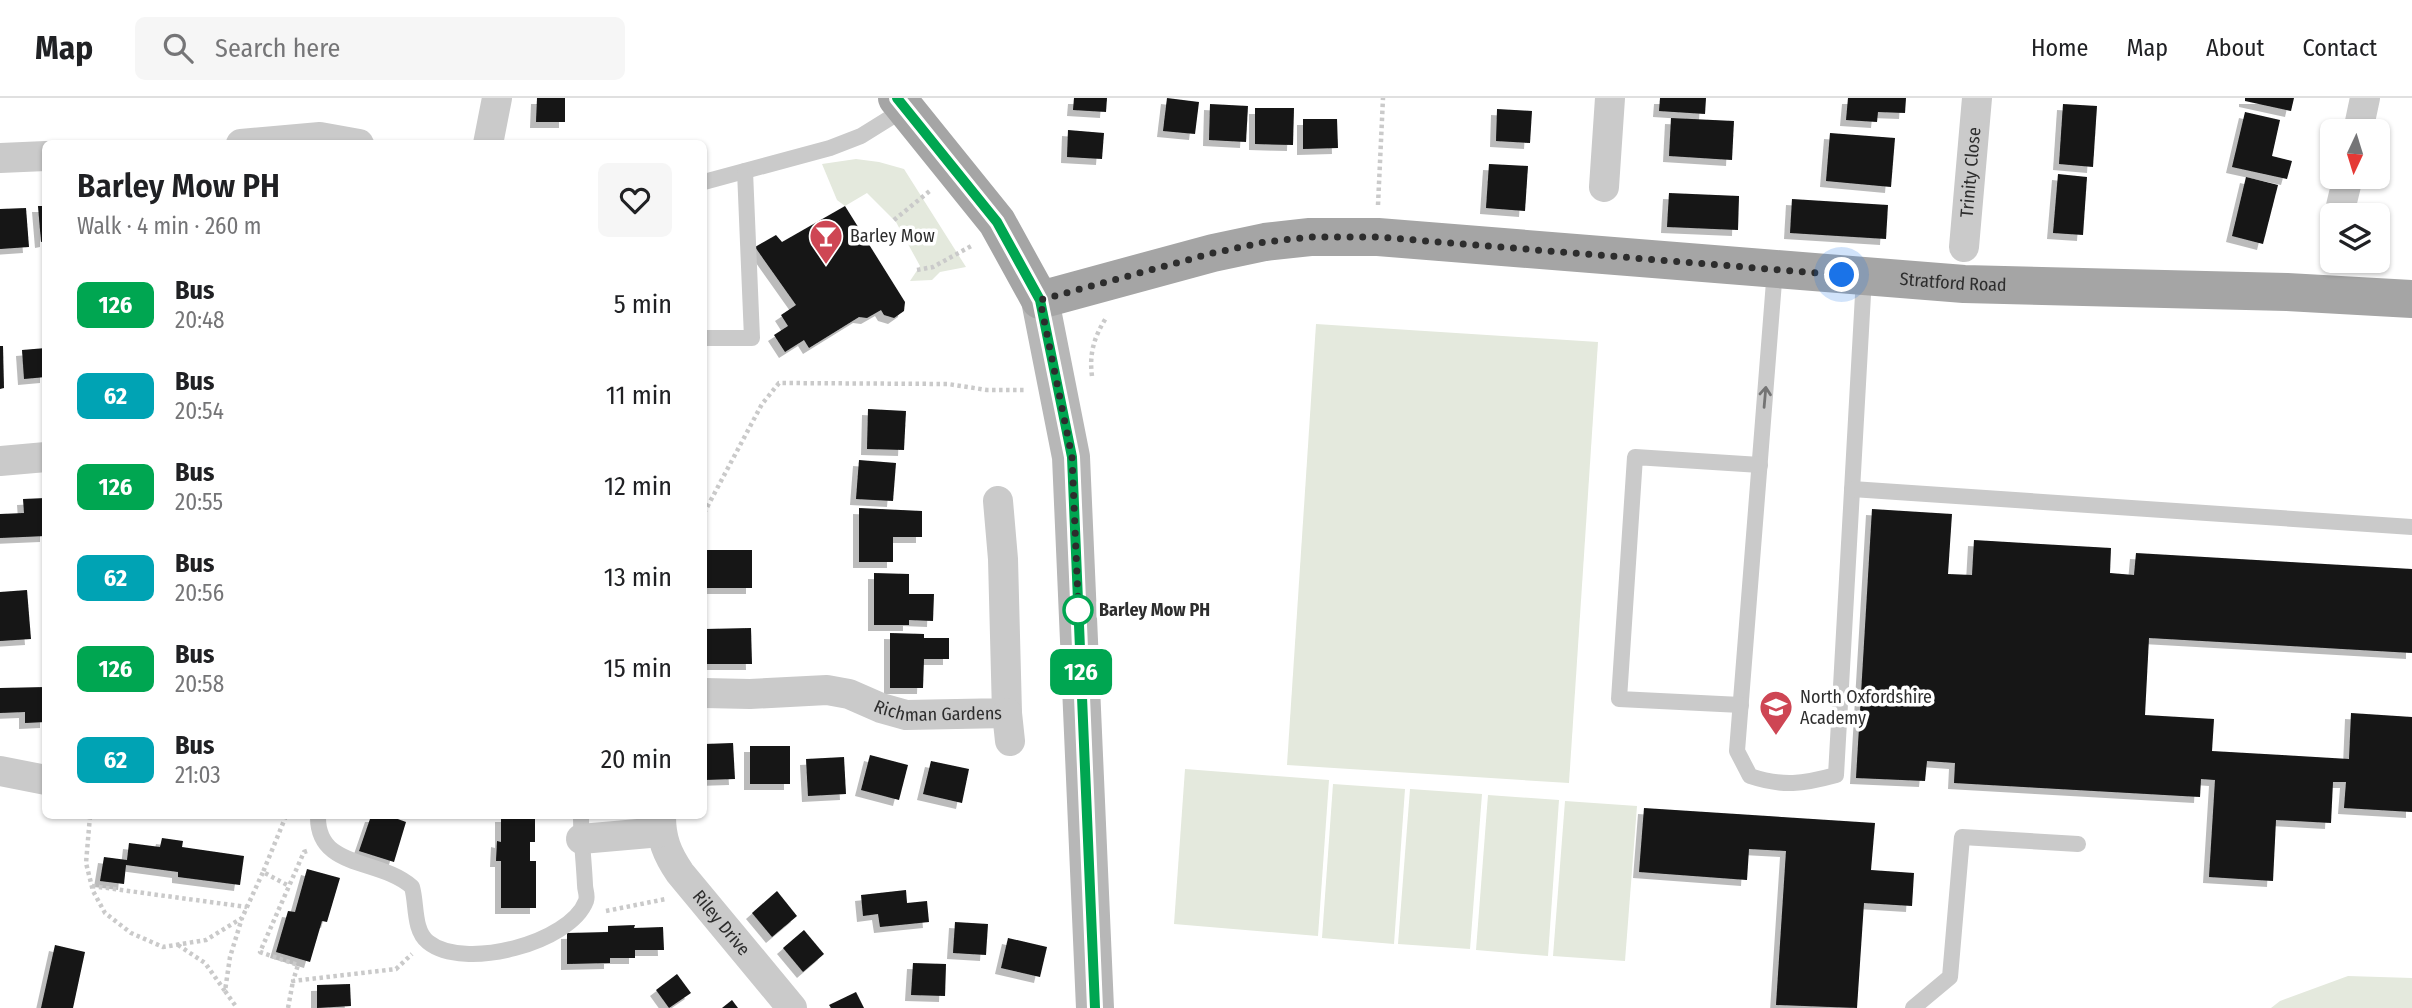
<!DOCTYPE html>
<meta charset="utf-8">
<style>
body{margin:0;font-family:"Fira Sans Condensed",sans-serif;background:#f6f6f6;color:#202124;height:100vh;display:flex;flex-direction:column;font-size:26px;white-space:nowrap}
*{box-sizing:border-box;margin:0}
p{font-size:23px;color:#757577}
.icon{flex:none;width:38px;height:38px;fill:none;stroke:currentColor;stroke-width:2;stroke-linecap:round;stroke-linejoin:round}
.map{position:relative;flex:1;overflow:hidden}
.sheet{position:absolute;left:42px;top:42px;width:665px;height:679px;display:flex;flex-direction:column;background:#fff;border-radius:10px;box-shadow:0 2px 5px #0004}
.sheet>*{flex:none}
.badge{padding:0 14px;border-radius:10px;font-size:24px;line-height:46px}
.needle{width:46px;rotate:184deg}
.tools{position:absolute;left:2320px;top:21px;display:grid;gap:14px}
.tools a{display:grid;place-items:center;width:70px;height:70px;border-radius:10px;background:#fff;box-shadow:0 2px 5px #0004;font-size:35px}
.you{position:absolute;width:35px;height:35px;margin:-18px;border:5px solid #fff;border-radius:50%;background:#1a73e8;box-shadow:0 0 0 10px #1a73e833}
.map>.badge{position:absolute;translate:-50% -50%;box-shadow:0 0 0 4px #fff}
.round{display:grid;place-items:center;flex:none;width:74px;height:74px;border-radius:10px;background:#f6f6f6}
.headline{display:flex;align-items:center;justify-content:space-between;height:119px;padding:0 35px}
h1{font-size:33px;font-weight:600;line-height:52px}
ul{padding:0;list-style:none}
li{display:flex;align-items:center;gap:21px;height:91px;padding:0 35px}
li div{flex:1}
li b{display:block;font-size:26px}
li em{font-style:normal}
li .badge{min-width:77px;font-weight:700;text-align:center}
header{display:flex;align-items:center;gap:42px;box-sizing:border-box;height:98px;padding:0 35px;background:#fff;border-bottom:2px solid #e0e0e0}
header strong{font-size:33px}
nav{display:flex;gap:38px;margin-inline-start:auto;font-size:24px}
.search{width:490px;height:63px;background:#f6f6f6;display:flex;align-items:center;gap:18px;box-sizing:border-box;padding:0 24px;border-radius:10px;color:#757577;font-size:26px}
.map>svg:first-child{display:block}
</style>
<header>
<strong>Map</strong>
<div class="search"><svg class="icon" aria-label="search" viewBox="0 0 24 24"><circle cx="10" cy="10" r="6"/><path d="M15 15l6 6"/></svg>Search here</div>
<nav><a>Home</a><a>Map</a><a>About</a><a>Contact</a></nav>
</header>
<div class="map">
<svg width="2412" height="910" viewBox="0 0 2412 910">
<defs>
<filter id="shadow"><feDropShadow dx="-6" dy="6" stdDeviation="0" flood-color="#0004"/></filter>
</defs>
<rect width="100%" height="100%" fill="#fff"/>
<g fill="#e4e9dd">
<polygon points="856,61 879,64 904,71 966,169 940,174 932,182 910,183 920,168 896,124 867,95 845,108 837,102 822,66"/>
<polygon points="1316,226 1598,244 1569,685 1287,667"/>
<polygon points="1185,671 1329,682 1318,838 1174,826"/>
<polygon points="1333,686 1405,691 1394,846 1322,840"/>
<polygon points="1410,691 1482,696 1470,851 1398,846"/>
<polygon points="1488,697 1559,702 1548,858 1476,852"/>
<polygon points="1565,703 1637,708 1625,863 1553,858"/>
<polygon points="2348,878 2412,880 2412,910 2271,910 2280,903"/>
</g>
<g fill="#141414" filter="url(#shadow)">
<polygon points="537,0 565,0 565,24 536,24"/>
<polygon points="1074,0 1107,0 1106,14 1073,12"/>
<polygon points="1167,0 1199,4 1195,36 1163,33"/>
<polygon points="1660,0 1706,0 1705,16 1659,13"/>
<polygon points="1848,0 1906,0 1905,15 1878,14 1877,24 1846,22"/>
<polygon points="2245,0 2294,0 2291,13 2245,3"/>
<polygon points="1210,6 1248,8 1246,44 1209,42"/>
<polygon points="2063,6 2097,8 2093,69 2059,66"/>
<polygon points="1255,10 1294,10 1293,47 1255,46"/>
<polygon points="1497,11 1532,13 1530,45 1496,43"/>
<polygon points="2245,14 2280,22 2272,58 2292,63 2287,81 2232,69"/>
<polygon points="1671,20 1734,23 1732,62 1669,58"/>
<polygon points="1303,21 1337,21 1338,50 1303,51"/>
<polygon points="1068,32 1104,35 1102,61 1067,59"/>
<polygon points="1830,35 1895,40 1891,89 1826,83"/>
<polygon points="1489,66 1528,68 1525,113 1486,110"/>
<polygon points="2058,76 2087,79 2083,137 2053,135"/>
<polygon points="2246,79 2278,87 2263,146 2232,138"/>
<polygon points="1669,95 1739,98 1738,132 1667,129"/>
<polygon points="1792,101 1888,107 1886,141 1790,135"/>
<polygon points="38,108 46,108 46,143 41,144"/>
<polygon points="845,108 905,204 904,213 894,220 884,217 881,212 867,220 859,219 809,250 804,242 785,254 774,237 788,228 781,217 796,207 755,149 776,137 782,144"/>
<polygon points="26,110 29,149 0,151 0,111"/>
<polygon points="0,248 3,248 4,290 0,291"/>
<polygon points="46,250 46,279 24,281 22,252"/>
<polygon points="868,311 906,313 904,352 867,351"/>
<polygon points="859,362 896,365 893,403 856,401"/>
<polygon points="46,400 46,438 0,440 0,416 24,415 23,401"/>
<polygon points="859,410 922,413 922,439 893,439 893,464 859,464"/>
<polygon points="1872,411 1952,416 1948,476 1972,477 1974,442 2111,450 2110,475 2134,477 2136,455 2412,471 2412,555 2149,540 2145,617 2214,621 2212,653 2349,661 2351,615 2412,619 2412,714 2344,710 2346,684 2333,684 2331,725 2276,722 2273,783 2209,779 2215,682 2201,681 2200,699 1954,685 1955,665 1927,663 1925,683 1856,680"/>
<rect x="704" y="452" width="48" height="38"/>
<polygon points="874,475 909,476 909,496 934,496 933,523 909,522 909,527 874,527"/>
<polygon points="27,492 31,541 0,543 0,494"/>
<polygon points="751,530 752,566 706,566 705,531"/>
<polygon points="890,535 924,536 924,540 949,540 949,561 924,561 923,590 890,590"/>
<polygon points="46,589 46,624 25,625 25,614 0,615 0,590"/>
<polygon points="733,645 735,681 704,682 704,646"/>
<rect x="750" y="648" width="40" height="38"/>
<polygon points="870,657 908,667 899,702 861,692"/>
<polygon points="844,659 846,696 808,698 806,661"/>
<polygon points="931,663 969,671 962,705 923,696"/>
<polygon points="1644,710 1875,725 1871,772 1914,775 1912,808 1864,805 1857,910 1776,907 1786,753 1749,751 1747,782 1639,774"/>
<polygon points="371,718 396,718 395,720 406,724 394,764 359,753"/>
<polygon points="501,718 526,718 526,721 535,721 535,744 530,744 530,763 536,763 536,810 501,810 501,763 496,763 497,743 501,744"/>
<polygon points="162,740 183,743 182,749 244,758 240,787 178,779 178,774 126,767 124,786 100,783 104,759 127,762 129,745 160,749"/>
<polygon points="307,771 340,780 327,824 322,823 310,864 276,854 288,813 295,814"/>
<polygon points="906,792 907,805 927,803 929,824 880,829 878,816 863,818 861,797"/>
<polygon points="777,793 797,818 772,839 752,815"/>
<polygon points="955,824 988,826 986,857 953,855"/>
<polygon points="635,827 634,830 663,829 664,852 635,852 635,860 610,860 610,865 567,866 567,835 608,834 608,828"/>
<polygon points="804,832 824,856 803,874 783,850"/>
<polygon points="1008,840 1047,849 1040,879 1001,870"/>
<polygon points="55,847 85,854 73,910 41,910"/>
<polygon points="913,865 946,866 945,898 911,897"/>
<polygon points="677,876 691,895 669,910 656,892"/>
<polygon points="350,886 351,908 317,910 317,887"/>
<polygon points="856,894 864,910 831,910 829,907"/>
<polygon points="732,902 738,910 722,910"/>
</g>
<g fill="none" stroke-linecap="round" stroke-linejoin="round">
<g stroke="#cacaca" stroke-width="4.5" stroke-dasharray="3.5 3.5" stroke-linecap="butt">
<polyline points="1378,107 1383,0"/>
<polyline points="894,122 931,92"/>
<polyline points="917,172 933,169 973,147"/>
<path d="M 1092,278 C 1089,256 1094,239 1106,220"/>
<polyline points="704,415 762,306 779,285 948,286 987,292 1026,292"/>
<polyline points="90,718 86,765 93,793 105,815 131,835 163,849 206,842 242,820 263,774"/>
<polyline points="286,718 263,774 289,788"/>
<polyline points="307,753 304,754 260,854 298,867 293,883 396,871 412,856"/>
<polyline points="92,788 247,809"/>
<polyline points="606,813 666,801"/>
<polyline points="178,847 205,865 225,893 230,859 242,820"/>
<polyline points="225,893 237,910"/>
<polyline points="288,910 293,883"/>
</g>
<g stroke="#cacaca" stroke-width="16">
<polyline points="704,84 830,50 861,38 906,10"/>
<path d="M 1775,171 L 1737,653 L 1750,678 C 1783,689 1803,686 1836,677 L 1864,179"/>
<polyline points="704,240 752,240 745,73"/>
<polyline points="1852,391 2412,429"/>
<polyline points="1741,607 1619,601 1635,359 1760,367"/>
<path d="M 318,718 C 317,772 380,760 412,789 C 417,806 413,832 428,844 C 464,873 570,845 586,803 C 588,797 585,793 585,787 C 584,764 581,741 581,718"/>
<polyline points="1913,910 1950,879 1962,739 2078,746"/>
</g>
<g stroke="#cacaca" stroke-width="30">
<polyline points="2358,33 2365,0"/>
<polyline points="241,46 320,39 359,46"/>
<polyline points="488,46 497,0"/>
<polyline points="0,60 46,58"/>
<polyline points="1604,89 1610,0"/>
<polyline points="2341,108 2348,79"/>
<path id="s1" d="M 1964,149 L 1977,0"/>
<polyline points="0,363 46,359"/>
<path id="s2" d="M 704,595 L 750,596 L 827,592 L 849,596 L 881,610 L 906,617 L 1007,615 L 1003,461 L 998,403"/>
<polyline points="1007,615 1010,643"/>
<polyline points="0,673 46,682"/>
<path id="s3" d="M 661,718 C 661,741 667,756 680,775 L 792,910"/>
<polyline points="581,741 661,734"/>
</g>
<polyline stroke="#b7b7b7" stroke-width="38" points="1040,202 1071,359 1095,910"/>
<path stroke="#a5a5a5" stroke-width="38" id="s4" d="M 897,0 L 997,124 L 1040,202 L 1213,155 L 1265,144 L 1310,139 L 1378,139 L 1964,186 L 2287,194 L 2412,201"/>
</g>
<defs><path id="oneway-shaft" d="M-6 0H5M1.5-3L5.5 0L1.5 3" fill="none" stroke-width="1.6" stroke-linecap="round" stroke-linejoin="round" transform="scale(1.75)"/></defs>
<use stroke="#747474" href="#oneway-shaft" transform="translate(1765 299) rotate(-85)"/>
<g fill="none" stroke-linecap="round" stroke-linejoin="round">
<defs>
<polyline id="line" points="897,0 997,124 1040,202 1072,359 1095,910"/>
</defs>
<use href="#line" stroke="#fff" stroke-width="16"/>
<use href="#line" stroke="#00a651" stroke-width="10"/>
<polyline stroke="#2d2d2d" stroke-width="7" stroke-dasharray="0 12.6" points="1078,512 1079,524 1072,359 1040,202 1213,155 1265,144 1310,139 1378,139 1842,177"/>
</g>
<defs>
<symbol id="bar-pin" viewBox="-11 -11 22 30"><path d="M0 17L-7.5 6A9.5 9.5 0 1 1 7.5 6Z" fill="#ce4654" stroke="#fff"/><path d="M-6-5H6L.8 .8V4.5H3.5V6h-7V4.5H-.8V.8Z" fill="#fff"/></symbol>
<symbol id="school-pin" viewBox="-11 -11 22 30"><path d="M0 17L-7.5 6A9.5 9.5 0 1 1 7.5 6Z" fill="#ce4654" stroke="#fff"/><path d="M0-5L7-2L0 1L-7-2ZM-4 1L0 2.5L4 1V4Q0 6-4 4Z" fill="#fff"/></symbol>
</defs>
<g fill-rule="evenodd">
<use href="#bar-pin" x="807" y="119" width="38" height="52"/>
<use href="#school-pin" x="1757" y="590" width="38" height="52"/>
</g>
<circle fill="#fff" stroke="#00a651" stroke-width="3.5" cx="1078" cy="512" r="14"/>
<g text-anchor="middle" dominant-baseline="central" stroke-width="7" stroke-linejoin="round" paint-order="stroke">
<g font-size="18" fill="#2d2d2d" stroke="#fff">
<text stroke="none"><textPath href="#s1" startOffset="75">Trinity Close</textPath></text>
<text stroke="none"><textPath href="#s4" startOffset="1171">Stratford Road</textPath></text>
<text stroke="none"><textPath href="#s2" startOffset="238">Richman Gardens</textPath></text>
<text stroke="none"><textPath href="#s3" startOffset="126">Riley Drive</textPath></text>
</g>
<g font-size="18" fill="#2d2d2d" stroke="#fff" text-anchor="start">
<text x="850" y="138">Barley Mow</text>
<text x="1800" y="599">North Oxfordshire<tspan x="1800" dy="21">Academy</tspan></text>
</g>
<g font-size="18" font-weight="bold" fill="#2d2d2d" stroke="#fff" text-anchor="start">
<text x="1099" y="512">Barley Mow PH</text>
</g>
</g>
</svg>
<div class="tools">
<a><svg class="needle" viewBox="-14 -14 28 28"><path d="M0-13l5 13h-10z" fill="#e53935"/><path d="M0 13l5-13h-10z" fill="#757577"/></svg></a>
<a><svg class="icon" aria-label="layers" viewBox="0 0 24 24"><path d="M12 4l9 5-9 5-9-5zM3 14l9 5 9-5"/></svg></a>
</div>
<div class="you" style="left:1842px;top:177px"></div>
<b class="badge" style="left:1081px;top:574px;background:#00a651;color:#fff">126</b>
<section class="sheet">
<div class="headline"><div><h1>Barley Mow PH</h1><p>Walk · 4 min · 260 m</p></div><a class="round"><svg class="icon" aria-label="heart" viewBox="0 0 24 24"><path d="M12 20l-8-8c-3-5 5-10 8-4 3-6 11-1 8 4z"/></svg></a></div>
<ul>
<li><span class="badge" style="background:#00a651;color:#fff">126</span><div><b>Bus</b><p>20:48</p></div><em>5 min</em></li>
<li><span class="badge" style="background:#00a3b4;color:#fff">62</span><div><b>Bus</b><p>20:54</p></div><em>11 min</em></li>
<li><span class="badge" style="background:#00a651;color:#fff">126</span><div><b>Bus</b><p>20:55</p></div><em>12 min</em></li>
<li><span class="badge" style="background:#00a3b4;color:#fff">62</span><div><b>Bus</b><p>20:56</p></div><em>13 min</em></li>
<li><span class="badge" style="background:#00a651;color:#fff">126</span><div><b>Bus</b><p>20:58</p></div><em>15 min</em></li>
<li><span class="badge" style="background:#00a3b4;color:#fff">62</span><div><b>Bus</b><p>21:03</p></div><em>20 min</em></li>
</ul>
</section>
</div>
